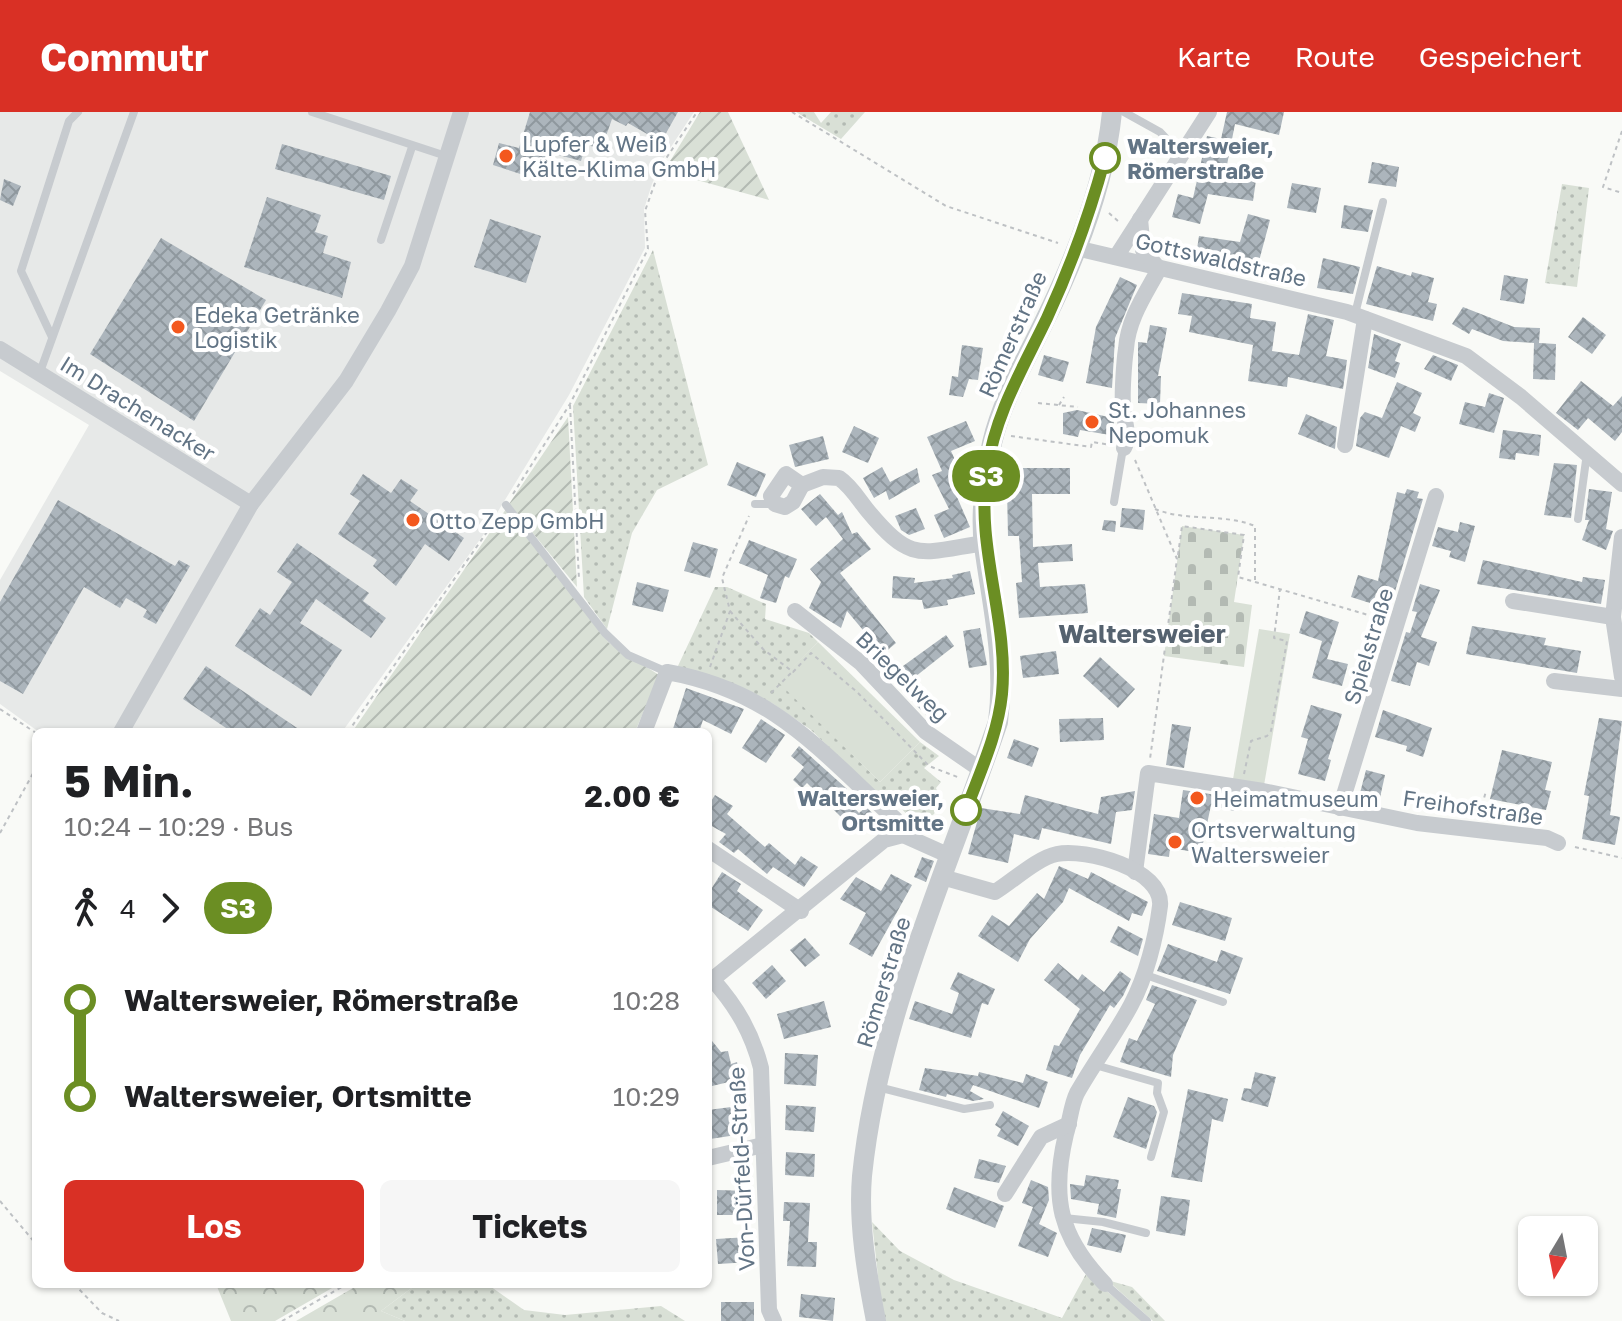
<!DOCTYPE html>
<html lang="de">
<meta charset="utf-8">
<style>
body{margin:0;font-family:"Golos Text",sans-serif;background:#f6f6f6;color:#202124;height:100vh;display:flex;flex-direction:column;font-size:30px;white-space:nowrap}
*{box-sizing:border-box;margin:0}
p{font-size:26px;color:#757577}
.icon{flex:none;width:44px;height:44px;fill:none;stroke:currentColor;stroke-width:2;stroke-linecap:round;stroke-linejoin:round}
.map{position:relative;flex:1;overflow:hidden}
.sheet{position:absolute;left:32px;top:616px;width:680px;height:560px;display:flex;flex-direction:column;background:#fff;border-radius:12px;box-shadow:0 2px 6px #0004}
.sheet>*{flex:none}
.badge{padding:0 16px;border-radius:26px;font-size:28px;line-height:52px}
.needle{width:52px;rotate:190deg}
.buttons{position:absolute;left:1518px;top:1104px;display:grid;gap:16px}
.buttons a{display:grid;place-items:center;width:80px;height:80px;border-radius:12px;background:#fff;box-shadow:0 2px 6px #0004;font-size:40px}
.map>.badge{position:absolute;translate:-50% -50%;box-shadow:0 0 0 4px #fff}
.legs{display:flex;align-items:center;gap:12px;height:88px;padding:0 32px;font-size:26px}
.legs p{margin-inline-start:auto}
.overview{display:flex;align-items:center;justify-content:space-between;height:136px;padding:0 32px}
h1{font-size:44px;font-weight:700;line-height:60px}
.primary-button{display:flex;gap:16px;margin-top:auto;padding:16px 32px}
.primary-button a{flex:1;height:92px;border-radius:12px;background:#d93025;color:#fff;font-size:32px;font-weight:700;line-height:92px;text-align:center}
.primary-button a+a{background:#f6f6f6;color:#202124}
ul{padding:0 32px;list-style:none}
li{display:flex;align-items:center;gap:28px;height:96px;font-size:30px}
li i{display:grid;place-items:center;width:12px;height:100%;margin:0 10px;background:currentColor}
li i::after{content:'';width:20px;height:20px;margin:-10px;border:6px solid;border-radius:50%;background:#fff}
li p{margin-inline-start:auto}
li:first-child i{background:linear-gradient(#0000 50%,currentColor 0)}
li:last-child i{background:linear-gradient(currentColor 50%,#0000 0)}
header{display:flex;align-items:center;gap:48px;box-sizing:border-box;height:112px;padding:0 40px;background:#d93025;color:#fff}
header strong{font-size:38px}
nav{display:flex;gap:44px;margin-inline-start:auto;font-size:28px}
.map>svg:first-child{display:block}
</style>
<header>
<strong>Commutr</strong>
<nav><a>Karte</a><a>Route</a><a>Gespeichert</a></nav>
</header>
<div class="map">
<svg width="1622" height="1209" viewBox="0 0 1622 1209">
<defs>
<pattern id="grass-dots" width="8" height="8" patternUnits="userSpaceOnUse" patternTransform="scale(2)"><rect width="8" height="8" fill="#d9e0d6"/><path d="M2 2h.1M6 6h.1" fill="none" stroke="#b3bab3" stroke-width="1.8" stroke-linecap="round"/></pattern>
<pattern id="forest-crowns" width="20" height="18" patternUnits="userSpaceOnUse" patternTransform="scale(2)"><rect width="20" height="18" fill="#d9e0d6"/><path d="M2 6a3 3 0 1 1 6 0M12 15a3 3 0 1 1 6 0" fill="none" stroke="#b3bab3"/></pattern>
<pattern id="cemetery-stones" width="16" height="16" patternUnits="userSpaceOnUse" patternTransform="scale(2)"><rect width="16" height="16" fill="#d9e0d6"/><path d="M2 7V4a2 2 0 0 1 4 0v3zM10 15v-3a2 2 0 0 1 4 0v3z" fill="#b3bab3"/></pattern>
<pattern id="garden-furrows" width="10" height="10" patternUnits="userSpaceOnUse" patternTransform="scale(2)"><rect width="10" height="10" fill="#d9e0d6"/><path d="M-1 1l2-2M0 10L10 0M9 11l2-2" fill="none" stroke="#b3bab3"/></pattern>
<pattern id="building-cross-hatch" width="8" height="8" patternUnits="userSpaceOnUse" patternTransform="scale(2)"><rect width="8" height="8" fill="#acb5bc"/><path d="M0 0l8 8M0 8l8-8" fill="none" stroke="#8f989e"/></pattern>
</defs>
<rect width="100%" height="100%" fill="#f9faf7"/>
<polygon fill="#e7e9e8" points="0,0 694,0 663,47 652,72 644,97 645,136 569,283 486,419 342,620 39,620 0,592 0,468 89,313 0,259"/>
<g fill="url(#grass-dots)">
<polygon points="796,0 814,0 821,11 831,0 865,0 841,27"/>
<polygon points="1562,72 1589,76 1577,175 1545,171"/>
<polygon points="653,138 708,353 657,378 632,421 607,517 584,485 573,294"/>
<polygon points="715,475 727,475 766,492 765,507 809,521 818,530 779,570 880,670 920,630 939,644 924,656 941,670 936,676 941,689 934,702 921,712 914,710 898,693 894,697 811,618 772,591 677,556"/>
<polygon points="872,1110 900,1139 954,1168 1062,1206 1086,1162 1143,1209 883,1209"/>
<polygon points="1107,1168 1132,1175 1165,1209 1153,1209"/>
<polygon points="417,1172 487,1172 524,1198 565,1203 661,1194 685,1209 405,1209 381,1199"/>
</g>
<g fill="url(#forest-crowns)">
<polygon points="216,1172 339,1172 275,1209 231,1209"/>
<polygon points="360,1172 417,1172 381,1199 405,1209 296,1209"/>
</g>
<polygon fill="url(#cemetery-stones)" points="1182,414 1244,423 1234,490 1252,493 1244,555 1164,544"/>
<g fill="#d9e0d6">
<polygon points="1259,517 1290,522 1263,679 1232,673"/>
<polygon points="818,530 920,630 880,670 778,570"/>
</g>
<g fill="url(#garden-furrows)">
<polygon points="700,0 728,0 769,88 664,59"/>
<polygon points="568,305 577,475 509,392"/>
<polygon points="506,397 609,531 659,563 635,620 352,620"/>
</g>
<g fill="url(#building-cross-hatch)">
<polygon points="530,0 678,0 661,30 628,11 626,14 612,7 601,38 586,32 581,49 555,42 549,62 538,59 536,67 493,53 499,31 519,36"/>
<polygon points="1227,0 1284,0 1279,23 1235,12 1225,63 1256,68 1253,89 1208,82 1200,112 1172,105 1178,82 1193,86 1207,24 1221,27"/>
<polygon points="282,32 391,64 384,88 275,57"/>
<polygon points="1372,50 1399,55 1396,75 1368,71"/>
<polygon points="4,67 21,74 13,94 0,88"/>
<polygon points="1292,71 1321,76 1316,101 1287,96"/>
<polygon points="267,85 321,103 315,120 328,124 323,141 351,150 342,186 244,155"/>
<polygon points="1344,93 1373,98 1368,120 1341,116"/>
<polygon points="1248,102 1270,108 1255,164 1233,155 1195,150 1199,124 1240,130"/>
<polygon points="490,107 541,124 526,171 474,155"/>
<polygon points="161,126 266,188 194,309 90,242"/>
<polygon points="1323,146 1360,155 1353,182 1317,176"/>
<polygon points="1377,154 1411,164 1412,160 1434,166 1428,190 1437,192 1433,209 1366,192"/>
<polygon points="1504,163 1528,167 1524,192 1500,188"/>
<polygon points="1120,165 1137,173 1115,226 1112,276 1086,271 1096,215"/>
<polygon points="1182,181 1252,192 1250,206 1276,210 1272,239 1299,243 1308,202 1334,208 1326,244 1347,248 1343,277 1288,265 1287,275 1248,269 1253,233 1189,220 1192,204 1178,202"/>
<polygon points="1463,195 1514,215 1540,216 1539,231 1556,232 1555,268 1533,267 1534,231 1503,229 1472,217 1469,222 1452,212"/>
<polygon points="1583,205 1606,223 1592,242 1568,225"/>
<polygon points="1150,213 1167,216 1158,264 1161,264 1160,292 1138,291 1138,230 1147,231"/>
<polygon points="1374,222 1401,232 1395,249 1400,251 1395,266 1368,256"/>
<polygon points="962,233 983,236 978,268 969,267 963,285 949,283 952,264 958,265"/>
<polygon points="1044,243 1069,250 1063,270 1038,263"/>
<polygon points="1433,243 1458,253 1451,269 1424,257"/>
<polygon points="1581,269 1613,294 1622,284 1622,320 1615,329 1588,306 1578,318 1556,301"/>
<polygon points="1397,270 1422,281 1413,301 1421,305 1415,320 1401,314 1389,346 1356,334 1360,306 1365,300 1382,306"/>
<polygon points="1489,281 1504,286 1494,321 1459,312 1465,290 1485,295"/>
<polygon points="1077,298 1113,306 1116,324 1080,318 1078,325 1063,322 1063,301"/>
<polygon points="1306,302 1337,315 1335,337 1298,322"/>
<polygon points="966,309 975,329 951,339 966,372 954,378 970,415 944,426 934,403 949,397 932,363 942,359 927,325"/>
<polygon points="854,314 879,326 868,351 842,340"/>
<polygon points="1503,318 1541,323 1539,344 1516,341 1515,348 1499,346"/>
<polygon points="823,324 829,347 795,355 789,333"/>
<polygon points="737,350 766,362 756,385 727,373"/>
<polygon points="1554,351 1577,353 1571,406 1544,403"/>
<polygon points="882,355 890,370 917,356 920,370 889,388 886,379 874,386 863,366"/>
<polygon points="1001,356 1070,356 1070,382 1032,382 1033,435 1072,432 1073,449 1038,451 1040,475 1085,472 1088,501 1019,506 1016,471 1022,470 1019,424 1008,424 1007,377 1001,377"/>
<polygon points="363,362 391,381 401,367 418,378 410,389 464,426 449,449 425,432 396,474 373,454 377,448 338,422 360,389 350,382"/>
<polygon points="1407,377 1419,380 1417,386 1423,387 1393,486 1376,481 1373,492 1351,485 1358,463 1378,469 1397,380 1405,382"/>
<polygon points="1589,377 1612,380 1606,417 1613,419 1606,438 1582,428 1589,408 1585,408"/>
<polygon points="820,382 838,403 842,400 852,422 857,420 871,437 840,461 896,531 883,542 847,499 841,516 809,496 821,470 810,457 843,427 826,405 816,414 801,397"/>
<polygon points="58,388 175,454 179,448 190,454 156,512 143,505 147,498 126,486 120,496 84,475 23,582 0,569 0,490"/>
<polygon points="916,396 925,417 909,423 901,418 895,404"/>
<polygon points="1122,396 1145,398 1143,418 1120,415"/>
<polygon points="1104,408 1116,409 1115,420 1102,418"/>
<polygon points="1460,410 1475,414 1465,450 1449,445 1451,439 1432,434 1438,415 1458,420"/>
<polygon points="749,428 797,447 789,466 785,464 776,491 760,486 768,463 739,451"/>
<polygon points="693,430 718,437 710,466 684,459"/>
<polygon points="297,431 369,481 363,489 386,506 371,526 316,487 300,511 342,538 311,584 235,534 260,496 270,503 292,470 277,460"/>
<polygon points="1483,448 1582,470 1583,465 1605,468 1601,492 1477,472"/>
<polygon points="970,459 975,482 947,488 948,493 924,497 922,488 892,486 893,464 915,466 914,471 953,466 952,463"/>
<polygon points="637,470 669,478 663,500 632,493"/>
<polygon points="1420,472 1440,478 1421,525 1437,530 1429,554 1417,550 1410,574 1391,569 1406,520 1410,521 1417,500 1412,499"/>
<polygon points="1306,499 1339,510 1327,547 1348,552 1342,574 1312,566 1322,529 1299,521"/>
<polygon points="1472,514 1546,526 1544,533 1581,539 1577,561 1466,542"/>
<polygon points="980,516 987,553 969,556 963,519"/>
<polygon points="946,523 954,534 901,576 892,562"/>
<polygon points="1056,539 1059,562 1023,566 1020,544"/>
<polygon points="1100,545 1135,577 1118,596 1083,564"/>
<polygon points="206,554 303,620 232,620 183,587"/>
<polygon points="686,576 744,597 731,622 703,608 699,620 672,620"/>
<polygon points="927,580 949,603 937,614 915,592"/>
<polygon points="1311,593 1342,602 1328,647 1331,648 1325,669 1298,662 1308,627 1301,625"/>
<polygon points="1383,598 1432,616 1423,645 1406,639 1407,634 1375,625"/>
<polygon points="1103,606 1104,628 1060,630 1059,607"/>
<polygon points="1599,606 1622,609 1610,703 1620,705 1615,733 1582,727 1589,684 1584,683"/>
<polygon points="761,607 785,623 766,651 742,636"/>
<polygon points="1172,612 1191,615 1184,656 1166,653"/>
<polygon points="1014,627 1039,636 1032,655 1007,646"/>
<polygon points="799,634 847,677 842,683 859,701 866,695 884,712 875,721 867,713 857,721 807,671 802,676 793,668 804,655 791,644"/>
<polygon points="1502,638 1552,650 1545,678 1551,679 1546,698 1490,687"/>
<polygon points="1366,658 1385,663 1379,690 1359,685"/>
<polygon points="1183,678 1237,686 1234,699 1211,693 1201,741 1170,736 1169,745 1148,742 1154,702 1179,706"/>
<polygon points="1135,679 1132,698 1116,700 1111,732 1042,716 1039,728 1014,722 1008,751 968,742 981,696 1020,702 1025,683 1098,702 1101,685"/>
<polygon points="715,683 733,694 727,702 765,735 769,731 795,753 801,744 818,755 804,775 773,755 767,762 738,737 734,741 719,730 726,722 708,712 708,694"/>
<polygon points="922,745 934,749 926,770 914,765"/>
<polygon points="1059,754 1088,767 1091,760 1148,790 1142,804 1132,801 1129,809 1069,776 1063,790 1030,827 1018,850 978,824 992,803 1009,814 1037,781 1044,787"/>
<polygon points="722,760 741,772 737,779 763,798 748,819 708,793 708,782"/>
<polygon points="891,762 912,773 872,845 849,832 866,801 840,787 856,765 881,779"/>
<polygon points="1180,790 1232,806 1225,829 1172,813"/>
<polygon points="1118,814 1143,827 1138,844 1110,830"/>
<polygon points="805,826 820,843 805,855 790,838"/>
<polygon points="1168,832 1217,850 1221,838 1243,846 1230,882 1157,859"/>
<polygon points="1058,851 1078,868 1082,862 1104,880 1120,859 1131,867 1123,884 1114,896 1110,893 1080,943 1072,966 1046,958 1054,933 1059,934 1080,897 1044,868"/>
<polygon points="772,853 786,869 766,887 752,871"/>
<polygon points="958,860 995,877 988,893 982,891 971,926 909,907 915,889 952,902 959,881 950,877"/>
<polygon points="1152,873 1197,888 1173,943 1171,965 1120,950 1129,926 1137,929 1155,892 1146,888"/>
<polygon points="824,889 831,915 784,927 777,902"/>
<polygon points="708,924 721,940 728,939 731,952 737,950 741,967 708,975"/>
<polygon points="785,941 818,943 816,974 784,972"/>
<polygon points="925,956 978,964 979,960 1023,971 1026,962 1048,970 1039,996 973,973 970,979 984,987 973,989 947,982 946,985 919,978"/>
<polygon points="1255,960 1276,965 1268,995 1241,988 1244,976 1251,977"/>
<polygon points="1188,977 1228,987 1223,1010 1212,1007 1202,1070 1171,1065"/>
<polygon points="1128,985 1154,994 1157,1000 1146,1037 1113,1025"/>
<polygon points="786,993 816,995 814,1020 785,1018"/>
<polygon points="739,994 743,1022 710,1027 708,998"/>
<polygon points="1003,999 1029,1014 1018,1034 997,1024 1001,1017 995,1013"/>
<polygon points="786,1040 815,1042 814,1065 785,1063"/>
<polygon points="979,1047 1006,1054 999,1071 974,1066"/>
<polygon points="1086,1063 1119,1068 1117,1077 1121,1077 1116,1106 1097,1102 1099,1092 1071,1087 1070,1072 1084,1074"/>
<polygon points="1031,1068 1048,1075 1049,1088 1039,1112 1057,1121 1048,1145 1018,1134 1033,1095 1022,1091"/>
<polygon points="954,1075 1004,1094 995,1116 946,1097"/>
<polygon points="717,1078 749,1079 749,1103 717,1103"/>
<polygon points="1161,1084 1190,1088 1185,1124 1156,1119"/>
<polygon points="784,1090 810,1091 808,1130 817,1130 816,1155 787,1154 790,1109 783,1109"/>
<polygon points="1092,1116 1126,1123 1121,1141 1087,1133"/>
<polygon points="749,1125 751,1150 718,1152 716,1127"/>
<polygon points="801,1182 835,1186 833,1209 799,1205"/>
<rect x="721" y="1190" width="33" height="19"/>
</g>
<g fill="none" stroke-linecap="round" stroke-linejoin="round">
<g stroke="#bec1c4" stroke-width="2" stroke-dasharray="4 4" stroke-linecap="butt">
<polyline points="792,0 946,94 1058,131"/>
<polyline points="1622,19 1603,75 1622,81"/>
<polyline points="1109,101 1119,110"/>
<polyline points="1038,291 1078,295"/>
<polyline points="570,293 579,467"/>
<polyline points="1059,293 1064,285"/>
<polyline points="1011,324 1091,335 1092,330 1111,333"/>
<polyline points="1135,348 1177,447 1150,647"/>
<polyline points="513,382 570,292 648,137 645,99 661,54 697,0"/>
<path d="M 1155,397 C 1187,410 1223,401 1255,414 L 1255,469"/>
<polyline points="1178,443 1182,414 1244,423 1238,465 1382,507"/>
<polyline points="730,499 763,537 793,560 811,541 857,580 929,654 960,666"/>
<polyline points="710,555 730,499 722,466 749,404"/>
<polyline points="771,581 792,560"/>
<polyline points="0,597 36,621"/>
<polyline points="348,620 498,404"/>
<polyline points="1244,662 1251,629 1267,624 1271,619 1287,529 1274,526 1280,477"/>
<polyline points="1480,701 1486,679"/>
<polyline points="0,721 36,656"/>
<polyline points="1575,735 1622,746"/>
<polyline points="0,1089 36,1132"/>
<polyline points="74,1172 102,1201 119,1209"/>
<polyline points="282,1209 347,1172"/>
</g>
<g stroke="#c7cbcf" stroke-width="8">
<polyline points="312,0 446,44"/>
<polyline points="1124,0 1160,20 1181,42"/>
<polyline points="381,128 412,35"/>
<polyline points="1355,202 1383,90"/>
<polyline points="52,225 21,159 69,9 78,0"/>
<polyline points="40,260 134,0"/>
<polyline points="1114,390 1123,336"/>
<polyline points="755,392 774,392"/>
<polyline points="506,393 605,521 628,543 667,560"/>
<polyline points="1578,407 1587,341"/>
<polyline points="1143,862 1223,890"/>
<polyline points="1095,953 1158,971 1157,981 1164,1000 1151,1045"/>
<polyline points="878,975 964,997 990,993"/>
<polyline points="1064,1106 1103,1110 1146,1121"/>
<polyline points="1105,1172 1147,1209"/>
</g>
<g stroke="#c7cbcf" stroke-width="16">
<polyline points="1076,136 1347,200 1466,244 1521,285 1622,372"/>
<polyline points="1116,145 1209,0"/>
<polyline points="0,237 251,392"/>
<polyline points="1345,333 1365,207"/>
<path d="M 1124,336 C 1131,322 1123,308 1123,293 C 1122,281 1124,250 1126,237 C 1128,207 1145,183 1159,157 L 1143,138 L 1140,107"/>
<polygon points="786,362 802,373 793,390 785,395 775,392 771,384"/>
<path d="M 802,373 L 823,365 L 839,366 C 851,374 859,388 868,399 C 912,452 920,441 984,431"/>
<polyline points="1622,425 1613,505 1622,565"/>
<polyline points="1513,489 1613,505"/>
<polyline points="795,499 861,551 926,620 981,658"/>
<polyline points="1554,569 1622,577"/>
<polyline points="121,620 251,392 346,269 388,199 412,154 461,0"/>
<path d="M 644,620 L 667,560 C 774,579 819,638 895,707 L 903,723 L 950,744"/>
<polyline points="1340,696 1436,384"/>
<polyline points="708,737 801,799"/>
<polyline points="1135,760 1148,661 1263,679 1417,711 1547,726 1558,731"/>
<path d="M 942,765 L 995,780 C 1013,769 1037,746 1057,742 C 1085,736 1164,757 1160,794 C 1156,826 1146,865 1131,893 C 1115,923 1094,951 1077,981 C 1071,993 1070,1009 1066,1022 C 1051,1085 1059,1125 1105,1172"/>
<path d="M 713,868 C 737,895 752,921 761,956 L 769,1198 L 774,1209"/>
<polyline points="708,871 884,728 903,723"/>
<polyline points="708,1046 763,1033"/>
<polyline points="1005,1082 1041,1025 1069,1012"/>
</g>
<path stroke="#c7cbcf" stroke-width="20" d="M 876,1209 C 867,1163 858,1111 862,1064 C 878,906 948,758 998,610 C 1006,549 992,494 984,434 C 980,401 985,364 992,331 C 1002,288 1026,248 1045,208 C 1077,143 1105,72 1112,0"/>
</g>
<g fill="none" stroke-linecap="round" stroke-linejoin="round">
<defs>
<path id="line-1" d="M 966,698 C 980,660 998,622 1002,582 C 1009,507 975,436 987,358 C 995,302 1023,256 1047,206 C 1071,154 1090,101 1105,46"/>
</defs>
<use href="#line-1" stroke="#fff" stroke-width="18"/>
<use href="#line-1" stroke="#6b8e23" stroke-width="12"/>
</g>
<g fill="#f3581e" stroke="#fff" stroke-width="3">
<circle cx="506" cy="44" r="8"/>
<circle cx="178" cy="215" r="8"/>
<circle cx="1092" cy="310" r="8"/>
<circle cx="413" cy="408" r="8"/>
<circle cx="1197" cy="686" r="8"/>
<circle cx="1175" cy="730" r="8"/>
</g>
<g fill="#fff" stroke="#6b8e23" stroke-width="4">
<circle cx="1105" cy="46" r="14"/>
<circle cx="966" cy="698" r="14"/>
</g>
<g text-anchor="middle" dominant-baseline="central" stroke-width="8" stroke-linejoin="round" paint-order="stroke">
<g font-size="22" fill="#627485" stroke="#fff" text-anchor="start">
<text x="522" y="31">Lupfer &amp; Weiß<tspan x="522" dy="25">Kälte-Klima GmbH</tspan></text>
<text x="194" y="202">Edeka Getränke<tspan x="194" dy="25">Logistik</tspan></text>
<text x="1108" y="297">St. Johannes<tspan x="1108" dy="25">Nepomuk</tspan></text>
<text x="429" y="408">Otto Zepp GmbH</text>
<text x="1213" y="686">Heimatmuseum</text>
<text x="1191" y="717">Ortsverwaltung<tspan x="1191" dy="25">Waltersweier</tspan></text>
</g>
<g font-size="22" font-weight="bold" fill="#627485" stroke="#fff" text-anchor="start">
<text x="1127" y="33">Waltersweier,<tspan x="1127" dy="25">Römerstraße</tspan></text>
<text x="944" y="685" text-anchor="end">Waltersweier,<tspan x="944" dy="25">Ortsmitte</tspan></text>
</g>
<g font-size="22" fill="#627485" stroke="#fff">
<text transform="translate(1221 147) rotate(13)">Gottswaldstraße</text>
<text transform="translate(1012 222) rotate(-66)">Römerstraße</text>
<text transform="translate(138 296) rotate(32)">Im Drachenacker</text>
<text transform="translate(1368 534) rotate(-73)">Spielstraße</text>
<text transform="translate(903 564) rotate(44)">Briegelweg</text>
<text transform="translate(1473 695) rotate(8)">Freihofstraße</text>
<text transform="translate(883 870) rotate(-73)">Römerstraße</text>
<text transform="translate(741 1057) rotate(-93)">Von-Dürfeld-Straße</text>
</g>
<g font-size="26" font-weight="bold" fill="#55626f" stroke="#fff">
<text x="1142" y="521">Waltersweier</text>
</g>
</g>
</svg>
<div class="buttons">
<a><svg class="needle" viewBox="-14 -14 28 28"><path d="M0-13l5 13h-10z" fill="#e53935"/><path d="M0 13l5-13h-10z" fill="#757577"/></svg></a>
</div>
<b class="badge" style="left:986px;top:364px;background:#6b8e23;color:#fff">S3</b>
<section class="sheet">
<div class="overview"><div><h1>5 Min.</h1><p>10:24 – 10:29 · Bus</p></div><b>2.00 €</b></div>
<div class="legs"><svg class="icon" aria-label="walk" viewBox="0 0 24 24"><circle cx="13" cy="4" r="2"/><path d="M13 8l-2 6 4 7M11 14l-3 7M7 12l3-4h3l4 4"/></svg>4<svg class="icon" aria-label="forward" viewBox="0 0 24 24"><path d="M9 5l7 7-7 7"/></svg><b class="badge" style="background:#6b8e23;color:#fff">S3</b></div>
<ul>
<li><i style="color:#6b8e23"></i><b>Waltersweier, Römerstraße</b><p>10:28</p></li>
<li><i style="color:#6b8e23"></i><b>Waltersweier, Ortsmitte</b><p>10:29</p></li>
</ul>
<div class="primary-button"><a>Los</a><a>Tickets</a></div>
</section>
</div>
